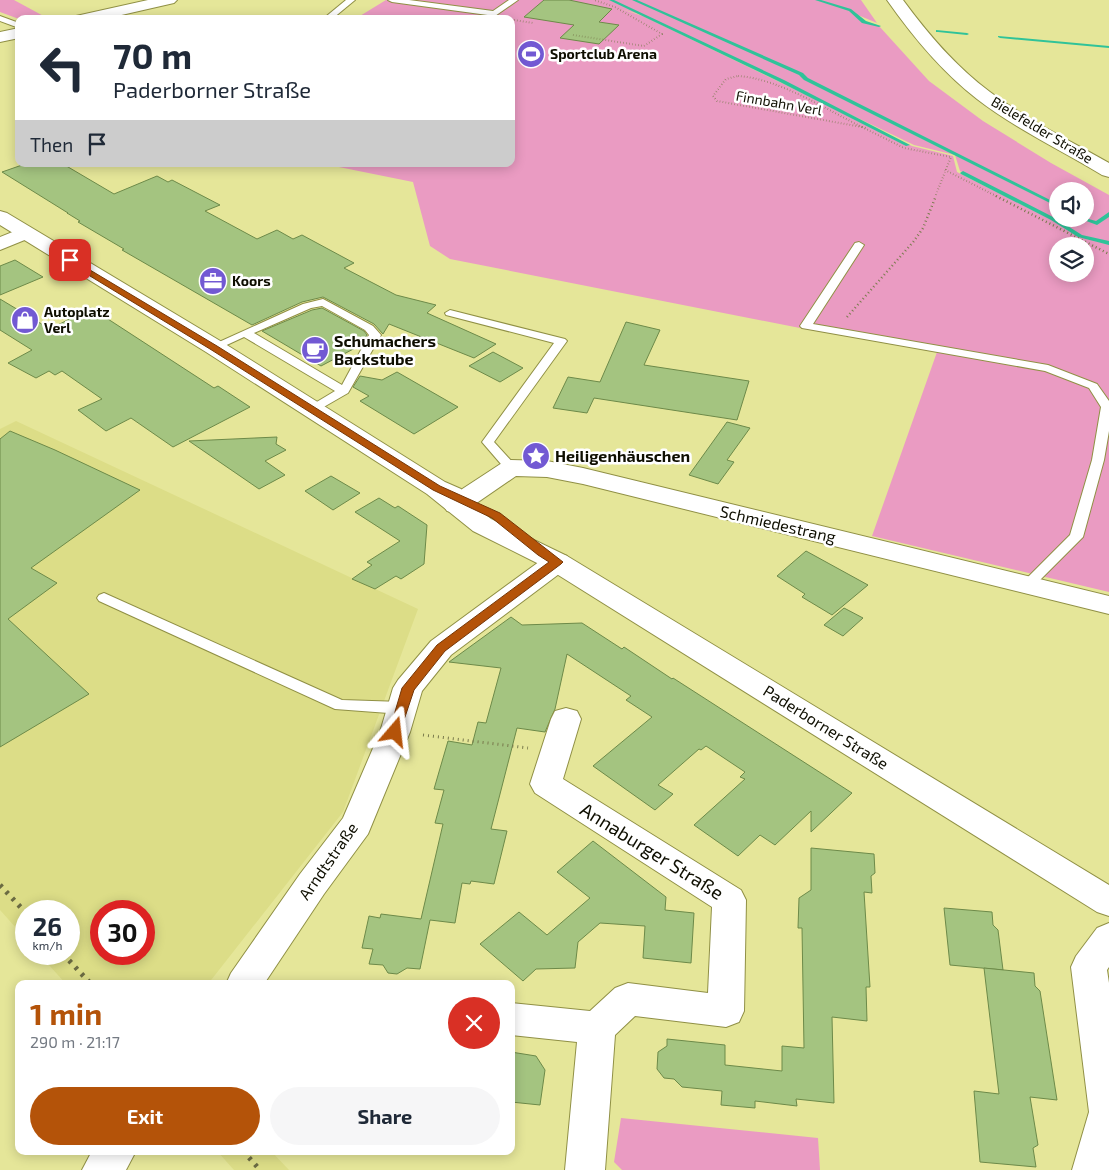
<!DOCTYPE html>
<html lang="en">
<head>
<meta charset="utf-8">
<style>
  body { margin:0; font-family:"Exo 2",sans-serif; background:#f6f6f7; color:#1f2937; height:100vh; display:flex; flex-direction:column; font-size:19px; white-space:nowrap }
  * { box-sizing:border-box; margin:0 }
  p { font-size:16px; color:#747a83 }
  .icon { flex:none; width:28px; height:28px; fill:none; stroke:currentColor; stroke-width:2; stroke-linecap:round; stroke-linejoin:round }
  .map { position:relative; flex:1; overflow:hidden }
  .sheet { position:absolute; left:15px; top:980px; width:500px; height:175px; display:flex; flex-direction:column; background:#fff; border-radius:10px; box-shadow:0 2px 12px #0003 }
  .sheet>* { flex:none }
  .top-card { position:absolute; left:15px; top:15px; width:500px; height:152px; border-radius:10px; box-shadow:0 2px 12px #0003; background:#fff; color:#1f2937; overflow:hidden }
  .fabs { position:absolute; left:1049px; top:182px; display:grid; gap:10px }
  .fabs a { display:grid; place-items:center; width:45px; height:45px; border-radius:50%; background:#fff; box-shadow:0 2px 12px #0003; font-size:25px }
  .speed { position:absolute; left:15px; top:900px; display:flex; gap:10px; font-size:25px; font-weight:700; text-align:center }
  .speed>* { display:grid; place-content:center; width:65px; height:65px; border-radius:50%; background:#fff; box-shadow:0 2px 12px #0003; line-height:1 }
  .speed small { font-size:12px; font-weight:400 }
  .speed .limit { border:8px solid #d22; background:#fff; color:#111 }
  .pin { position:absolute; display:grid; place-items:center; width:42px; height:42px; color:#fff; margin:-21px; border-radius:10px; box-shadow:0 2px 8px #0006 }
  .me { position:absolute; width:55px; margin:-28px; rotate:17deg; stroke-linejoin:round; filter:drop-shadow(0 0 4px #0008) }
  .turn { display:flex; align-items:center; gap:18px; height:105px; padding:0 15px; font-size:22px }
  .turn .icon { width:65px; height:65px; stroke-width:2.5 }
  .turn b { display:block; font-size:35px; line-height:42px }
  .then { display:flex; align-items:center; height:48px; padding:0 15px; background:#0003; gap:10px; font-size:19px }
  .round { display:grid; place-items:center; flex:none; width:52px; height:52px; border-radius:26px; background:#f6f6f7 }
  .summary { display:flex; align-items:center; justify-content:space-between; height:85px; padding:0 15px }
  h1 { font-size:30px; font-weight:700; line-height:38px; color:#b45309 }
  .primary-button { display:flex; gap:10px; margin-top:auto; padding:10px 15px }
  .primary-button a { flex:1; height:58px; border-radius:30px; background:#b45309; color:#fff; font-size:20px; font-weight:700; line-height:58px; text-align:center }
  .primary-button a+a { background:#f6f6f7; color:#1f2937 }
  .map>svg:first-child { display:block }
  .built { fill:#dcdd87; fill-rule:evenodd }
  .green { fill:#ea9bc2; fill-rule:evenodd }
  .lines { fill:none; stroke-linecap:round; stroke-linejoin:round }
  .stream { fill:#2fc399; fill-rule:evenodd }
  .building { fill:#a4c480; stroke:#6d8a49 }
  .service-casing { stroke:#909045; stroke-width:2 }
  .minor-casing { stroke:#909045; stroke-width:2 }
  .tertiary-casing { stroke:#909045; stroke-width:2 }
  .secondary-casing { stroke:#909045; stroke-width:2 }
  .path-far2 { stroke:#797a4c; stroke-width:2; stroke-dasharray:0.5 2.5; stroke-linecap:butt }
  .path-far1 { stroke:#797a4c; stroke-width:2.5; stroke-dasharray:1 3; stroke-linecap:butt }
  .path { stroke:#797a4c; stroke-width:3; stroke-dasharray:1 4; stroke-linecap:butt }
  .service { fill:#fff; fill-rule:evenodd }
  .minor { fill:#fff; fill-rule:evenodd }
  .tertiary { fill:#fff; fill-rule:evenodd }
  .secondary { fill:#fff; fill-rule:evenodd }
  .rail { stroke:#6b6b42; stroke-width:5; stroke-dasharray:3 6; stroke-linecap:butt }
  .route { fill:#b45309; stroke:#753606 }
  .labels { text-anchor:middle; stroke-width:5; stroke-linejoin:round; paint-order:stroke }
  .far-poi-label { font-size:14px; font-weight:bold; fill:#0e0e00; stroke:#fff; text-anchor:start }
  .far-street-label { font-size:14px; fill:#0e0e00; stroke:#fff }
  .poi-label { font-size:16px; font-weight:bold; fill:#0e0e00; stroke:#fff; text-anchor:start }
  .street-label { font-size:16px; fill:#0e0e00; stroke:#fff }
  .near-street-label { font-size:19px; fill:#0e0e00; stroke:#fff }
</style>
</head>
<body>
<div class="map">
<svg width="1109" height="1170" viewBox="0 0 1109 1170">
  <rect width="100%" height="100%" fill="#e5e699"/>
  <!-- built -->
  <g class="built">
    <path d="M 16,421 L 418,609 L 343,812 L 208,984 L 66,984 L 39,954 L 69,954 L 69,911 L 26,911 L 26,939 L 0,910 L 0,429 ZM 101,911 L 144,911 L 144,954 L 101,954 Z"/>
    <path d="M 217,1151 L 271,1151 L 289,1170 L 234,1170 Z"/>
  </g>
  <!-- green -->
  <g class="green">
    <path d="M 0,0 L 14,0 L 49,19 L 19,19 L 0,12 Z"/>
    <path d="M 386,0 L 861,0 L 877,23 L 853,13 L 864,22 L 879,26 L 929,81 L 983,121 L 1051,163 L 1109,195 L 1109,592 L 872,536 L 937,352 L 805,329 L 450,259 L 430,246 L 413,182 L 324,164 L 511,164 L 511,19 L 355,19 ZM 621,9 L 643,15 L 914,145 L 955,155 L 960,171 L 1050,219 L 957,172 L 953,156 L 912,146 L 643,16 ZM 1058,191 L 1085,191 L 1085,219 L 1058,219 ZM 1058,246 L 1085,246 L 1085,274 L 1058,274 Z"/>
    <path d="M 621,1118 L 818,1138 L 820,1170 L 622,1170 L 614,1162 Z"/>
  </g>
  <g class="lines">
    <!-- stream -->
    <g class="stream">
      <path d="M 609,0 L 614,0 L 784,80 L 910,145 L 906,146 L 780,82 Z"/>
      <path d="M 632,0 L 637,0 L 803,73 L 808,78 L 1058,204 L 1058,207 L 804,80 L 799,75 Z"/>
      <path d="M 815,0 L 821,0 L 851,9 L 866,21 L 881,26 L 879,27 L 862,23 L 849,11 Z"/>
      <path d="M 936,30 L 967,33 L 969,34 L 967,35 L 938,32 L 936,32 Z"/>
      <path d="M 998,36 L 1109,46 L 1109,48 L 1000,38 L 998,37 Z"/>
      <path d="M 963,171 L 1055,218 L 1082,235 L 1109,241 L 1109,245 L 1078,237 L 1051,220 L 961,174 L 960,173 Z"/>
      <path d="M 1109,212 L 1109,217 L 1097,225 L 1081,219 L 1085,219 L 1085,218 L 1096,221 Z"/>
    </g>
  </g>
  <!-- building -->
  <g class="building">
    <path d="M 544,0 L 569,0 L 612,9 L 599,22 L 619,25 L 599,44 L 560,38 L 574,25 L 524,17 Z"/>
    <path d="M 25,164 L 63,164 L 114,194 L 157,176 L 168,182 L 172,180 L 220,205 L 205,211 L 257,239 L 277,230 L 293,239 L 302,235 L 354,263 L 344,268 L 396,295 L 436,305 L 427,313 L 496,344 L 474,358 L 389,324 L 383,334 L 374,324 L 323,297 L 302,302 L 252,325 L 122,250 L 124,249 L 78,222 L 80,221 L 67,213 L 68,213 L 2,172 Z"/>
    <path d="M 15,260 L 43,277 L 0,295 L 0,266 Z"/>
    <path d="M 0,299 L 50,329 L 91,308 L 214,388 L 218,386 L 250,407 L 173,447 L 131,418 L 106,431 L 78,410 L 102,399 L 62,371 L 55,375 L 49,371 L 36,378 L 8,363 L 32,350 L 0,330 Z"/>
    <path d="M 322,308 L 364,331 L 367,335 L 361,345 L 321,366 L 262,331 L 312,310 Z"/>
    <path d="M 626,322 L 660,330 L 644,365 L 749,381 L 737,420 L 594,398 L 587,413 L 553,408 L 568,377 L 600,382 Z"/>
    <path d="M 493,352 L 523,368 L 500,382 L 469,366 Z"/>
    <path d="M 397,372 L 458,407 L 414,434 L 360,401 L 369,396 L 353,387 L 360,376 L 382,380 Z"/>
    <path d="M 727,422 L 750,428 L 727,460 L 734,462 L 718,484 L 689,475 Z"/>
    <path d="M 10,431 L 55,450 L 140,490 L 31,568 L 57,583 L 8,619 L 89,694 L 0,747 L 0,439 Z"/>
    <path d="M 277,437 L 276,444 L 286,450 L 265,461 L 285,475 L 259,489 L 189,441 Z"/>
    <path d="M 331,476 L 360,493 L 333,510 L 305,491 Z"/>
    <path d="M 379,498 L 395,508 L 398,506 L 427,525 L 424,564 L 401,579 L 396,576 L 375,589 L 352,579 L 372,565 L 367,562 L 400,541 L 355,512 Z"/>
    <path d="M 806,551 L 868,585 L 832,615 L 802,597 L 805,594 L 777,576 Z"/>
    <path d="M 844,608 L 863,618 L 843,636 L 824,625 Z"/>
    <path d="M 511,617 L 522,625 L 582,623 L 622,649 L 624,647 L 672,679 L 673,678 L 852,793 L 811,832 L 811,811 L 775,845 L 760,835 L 738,856 L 694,825 L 745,779 L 740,777 L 745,772 L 706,746 L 701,750 L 699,749 L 658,785 L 673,794 L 655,810 L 593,766 L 652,717 L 626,700 L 631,696 L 567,654 L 555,709 L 545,732 L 517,728 L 491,829 L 507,831 L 494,884 L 471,881 L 470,884 L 462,883 L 455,923 L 430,920 L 420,969 L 407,968 L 397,974 L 388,973 L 383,965 L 369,964 L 373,949 L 362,948 L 369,916 L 380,918 L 381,914 L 421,919 L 443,824 L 435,823 L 444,790 L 434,789 L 448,741 L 472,745 L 478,722 L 486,723 L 501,668 L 449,662 Z"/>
    <path d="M 593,841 L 666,897 L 665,910 L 694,913 L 691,963 L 643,958 L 645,926 L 600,923 L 578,942 L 575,968 L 536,969 L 523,981 L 480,944 L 519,912 L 547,935 L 590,898 L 557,872 Z"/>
    <path d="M 811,848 L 874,854 L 875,873 L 871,876 L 872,893 L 864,892 L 870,987 L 866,987 L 867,1021 L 832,1017 L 834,1103 L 796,1099 L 797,1106 L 755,1101 L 755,1108 L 721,1105 L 722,1091 L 682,1087 L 674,1079 L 664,1078 L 657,1069 L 658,1052 L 667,1046 L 667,1039 L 725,1045 L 725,1065 L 782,1071 L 782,1046 L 804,1048 L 802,928 L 798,928 L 799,898 L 811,890 Z"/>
    <path d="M 944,908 L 992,912 L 993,925 L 998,930 L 1003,970 L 950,965 Z"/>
    <path d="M 984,968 L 1034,973 L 1035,986 L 1040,991 L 1057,1100 L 1030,1097 L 1038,1145 L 1033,1148 L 1036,1167 L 980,1162 L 974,1091 L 999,1094 Z"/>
    <path d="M 511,1052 L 536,1056 L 545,1070 L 540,1105 L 511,1102 Z"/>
  </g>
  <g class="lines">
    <!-- service casing -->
    <g class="service-casing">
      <g id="service">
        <path d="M 346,0 L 355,0 L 332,19 L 323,19 Z"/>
        <path d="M 388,0 L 409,0 L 493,11 L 509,0 L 518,0 L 495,16 L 392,2 Z"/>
        <path d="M 0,16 L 19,23 L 19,28 L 0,21 Z"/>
        <path d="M 859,242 L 864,245 L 813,324 L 1048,365 L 1097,384 L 1109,401 L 1109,431 L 1104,460 L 1083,537 L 1033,587 L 1023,587 L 1021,584 L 1070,535 L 1092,460 L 1101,407 L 1089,388 L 1045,371 L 802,328 L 800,326 L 855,243 Z"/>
        <path d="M 323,299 L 373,326 L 381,335 L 348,393 L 315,412 L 307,412 L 305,409 L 335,391 L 244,337 L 218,349 L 210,349 L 208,347 L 303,304 ZM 322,306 L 365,330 L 369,335 L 342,385 L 254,333 L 311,308 Z"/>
        <path d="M 450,310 L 565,339 L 567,341 L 494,442 L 515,465 L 517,468 L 515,471 L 507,471 L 482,442 L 554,343 L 446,315 L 445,313 Z"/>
        <path d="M 104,593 L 342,700 L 402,702 L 407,704 L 410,708 L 407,712 L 402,714 L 335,709 L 99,601 L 97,598 L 99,595 Z"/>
      </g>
    </g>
    <!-- minor casing -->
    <g class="minor-casing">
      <g id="minor">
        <path d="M 25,227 L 32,229 L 35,233 L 32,237 L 0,250 L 0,237 Z"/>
        <path d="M 511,460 L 547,461 L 583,468 L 1109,596 L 1109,614 L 583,484 L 547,477 L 516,476 L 465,511 L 456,513 L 447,511 L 443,505 L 447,499 L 502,463 Z"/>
        <path d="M 557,553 L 567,556 L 571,562 L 567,568 L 451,655 L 422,691 L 410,732 L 368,834 L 324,894 L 264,984 L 226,984 L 231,973 L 300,874 L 343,818 L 380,732 L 393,688 L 398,680 L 431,641 L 547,556 Z"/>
        <path d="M 566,708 L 577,711 L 581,719 L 563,779 L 741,890 L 746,900 L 744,1011 L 739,1022 L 726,1027 L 635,1016 L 615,1035 L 605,1170 L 565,1170 L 577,1042 L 511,1035 L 511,1003 L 590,1011 L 615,988 L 628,983 L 708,993 L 712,907 L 535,793 L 530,784 L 551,719 L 555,711 Z"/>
        <path d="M 1109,923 L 1109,967 L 1107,970 L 1109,983 L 1109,1170 L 1072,1170 L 1089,1112 L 1071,967 L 1076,956 L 1097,928 Z"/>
        <path d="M 92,1151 L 136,1151 L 126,1170 L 82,1170 Z"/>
      </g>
    </g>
    <!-- tertiary casing -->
    <g class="tertiary-casing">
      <g id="tertiary">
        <path d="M 148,0 L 177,0 L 174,3 L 104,19 L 74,19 L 76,16 Z"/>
        <path d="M 19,28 L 19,38 L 0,42 L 0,32 Z"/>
      </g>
    </g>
    <!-- secondary casing -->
    <g class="secondary-casing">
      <g id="secondary">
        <path d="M 887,0 L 903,0 C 928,34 956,67 990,92 C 1027,120 1069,140 1109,163 L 1109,177 L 1102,175 C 1061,150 1016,129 977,99 C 942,72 913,37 887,0 Z"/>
        <path d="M 0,211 L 7,213 L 222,342 L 445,482 L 461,489 L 465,495 L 463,497 L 491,519 L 567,556 L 1109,885 L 1109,916 L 1097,912 L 547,568 L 473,531 L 427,494 L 206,352 L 0,225 Z"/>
      </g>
    </g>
    <!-- path-far2 -->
    <g class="path-far2">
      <path d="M 514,20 L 533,23"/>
      <path d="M 573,35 L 644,46 L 662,34 L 615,7 L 594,0"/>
      <path d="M 738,76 C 780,79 825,109 862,127 L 717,101 L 713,96 L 726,79 Z"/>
      <path d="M 862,127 L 866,128"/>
      <path d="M 862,127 L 904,148 L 951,157 L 935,197"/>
      <path d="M 945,170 L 998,197"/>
    </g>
    <!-- path-far1 -->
    <g class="path-far1">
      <path d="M 996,196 L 1109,254"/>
      <path d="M 847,317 L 914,241 L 923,228 L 936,196"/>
    </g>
    <!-- path -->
    <path class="path" d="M 423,735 L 528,748"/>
    <!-- service -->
    <use href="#service" class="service"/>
    <!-- minor -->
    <use href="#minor" class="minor"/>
    <!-- tertiary -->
    <use href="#tertiary" class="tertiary"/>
    <!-- secondary -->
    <use href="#secondary" class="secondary"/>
    <!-- rail -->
    <g class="rail">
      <path d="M 0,885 L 26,913"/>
      <path d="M 63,954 L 91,984"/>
      <path d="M 243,1151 L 260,1170"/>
    </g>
  </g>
  <!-- route -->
  <path class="route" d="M 70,258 L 217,346 L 440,486 L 500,513 L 563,562 L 561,564 L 445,651 L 414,690 L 399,735 L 390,735 L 389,732 L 402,688 L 437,645 L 549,562 L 538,555 L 492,518 L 433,490 L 210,349 L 67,262 L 65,260 Z"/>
  <!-- icons -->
  <defs>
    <g id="stadium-disc" transform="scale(1.4375)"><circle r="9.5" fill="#7259d3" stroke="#fff"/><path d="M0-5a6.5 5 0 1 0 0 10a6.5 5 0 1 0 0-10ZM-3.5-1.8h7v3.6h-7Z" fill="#fff"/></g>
    <g id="office-disc" transform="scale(1.4375)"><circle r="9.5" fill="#7259d3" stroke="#fff"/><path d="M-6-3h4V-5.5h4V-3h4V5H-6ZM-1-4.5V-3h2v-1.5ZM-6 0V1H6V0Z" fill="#fff"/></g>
    <g id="shop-disc" transform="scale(1.4375)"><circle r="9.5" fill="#7259d3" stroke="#fff"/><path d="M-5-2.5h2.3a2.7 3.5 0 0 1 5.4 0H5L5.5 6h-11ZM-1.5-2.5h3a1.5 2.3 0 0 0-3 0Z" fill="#fff"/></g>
    <g id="cafe-disc" transform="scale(1.4375)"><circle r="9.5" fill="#7259d3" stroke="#fff"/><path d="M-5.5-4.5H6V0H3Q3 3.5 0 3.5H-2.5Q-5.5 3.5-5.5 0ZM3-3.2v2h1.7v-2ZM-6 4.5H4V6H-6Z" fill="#fff"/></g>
    <g id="sight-disc" transform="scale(1.4375)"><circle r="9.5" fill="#7259d3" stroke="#fff"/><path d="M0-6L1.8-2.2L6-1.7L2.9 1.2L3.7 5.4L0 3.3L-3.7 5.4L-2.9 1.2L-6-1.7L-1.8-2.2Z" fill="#fff"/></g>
  </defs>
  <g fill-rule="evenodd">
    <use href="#stadium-disc" x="531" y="54"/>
    <use href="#office-disc" x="213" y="281"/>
    <use href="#shop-disc" x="25" y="320"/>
    <use href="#cafe-disc" x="315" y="350"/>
    <use href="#sight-disc" x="536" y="456"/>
  </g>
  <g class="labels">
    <!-- far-poi labels -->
    <g class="far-poi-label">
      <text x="550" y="59">Sportclub Arena</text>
      <text x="232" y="286">Koors</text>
      <text x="44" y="317">Autoplatz<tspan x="44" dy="16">Verl</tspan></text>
    </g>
    <!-- far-street labels -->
    <g class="far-street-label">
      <text transform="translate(779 103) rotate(10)" y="5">Finnbahn Verl</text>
      <text transform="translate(1042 130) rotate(31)" y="5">Bielefelder Straße</text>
    </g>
    <!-- poi labels -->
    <g class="poi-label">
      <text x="334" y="347">Schumachers<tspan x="334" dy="18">Backstube</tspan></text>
      <text x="555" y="462">Heiligenhäuschen</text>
    </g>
    <!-- street labels -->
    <g class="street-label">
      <text transform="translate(778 524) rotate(13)" y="6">Schmiedestrang</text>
      <text transform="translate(826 727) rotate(32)" y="6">Paderborner Straße</text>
      <text transform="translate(328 861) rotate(-55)" y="6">Arndtstraße</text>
    </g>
    <!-- near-street labels -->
    <g class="near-street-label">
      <text transform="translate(652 851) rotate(32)" y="7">Annaburger Straße</text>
    </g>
  </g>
</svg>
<div class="fabs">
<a><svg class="icon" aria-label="sound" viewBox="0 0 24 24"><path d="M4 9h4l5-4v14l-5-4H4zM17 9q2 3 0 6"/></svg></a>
<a><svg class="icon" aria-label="layers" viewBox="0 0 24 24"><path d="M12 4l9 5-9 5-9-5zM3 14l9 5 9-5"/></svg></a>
</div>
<div class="speed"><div>26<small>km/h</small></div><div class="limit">30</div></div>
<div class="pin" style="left:70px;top:260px;background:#d93025"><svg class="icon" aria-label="arrive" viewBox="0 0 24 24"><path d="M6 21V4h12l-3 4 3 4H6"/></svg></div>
<svg class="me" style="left:395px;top:732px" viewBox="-20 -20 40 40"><path d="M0-17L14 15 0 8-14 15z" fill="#b45309" stroke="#fff" stroke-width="4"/></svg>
<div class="top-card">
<div class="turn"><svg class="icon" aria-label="left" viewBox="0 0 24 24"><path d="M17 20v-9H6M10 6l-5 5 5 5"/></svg><div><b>70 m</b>Paderborner Straße</div></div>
<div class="then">Then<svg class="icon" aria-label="arrive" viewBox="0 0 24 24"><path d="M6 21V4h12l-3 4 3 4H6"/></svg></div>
</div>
<section class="sheet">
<div class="summary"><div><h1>1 min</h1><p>290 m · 21:17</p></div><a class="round" style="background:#d93025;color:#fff"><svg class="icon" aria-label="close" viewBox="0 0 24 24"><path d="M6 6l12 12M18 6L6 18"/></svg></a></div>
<div class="primary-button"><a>Exit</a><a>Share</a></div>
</section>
</div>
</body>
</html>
